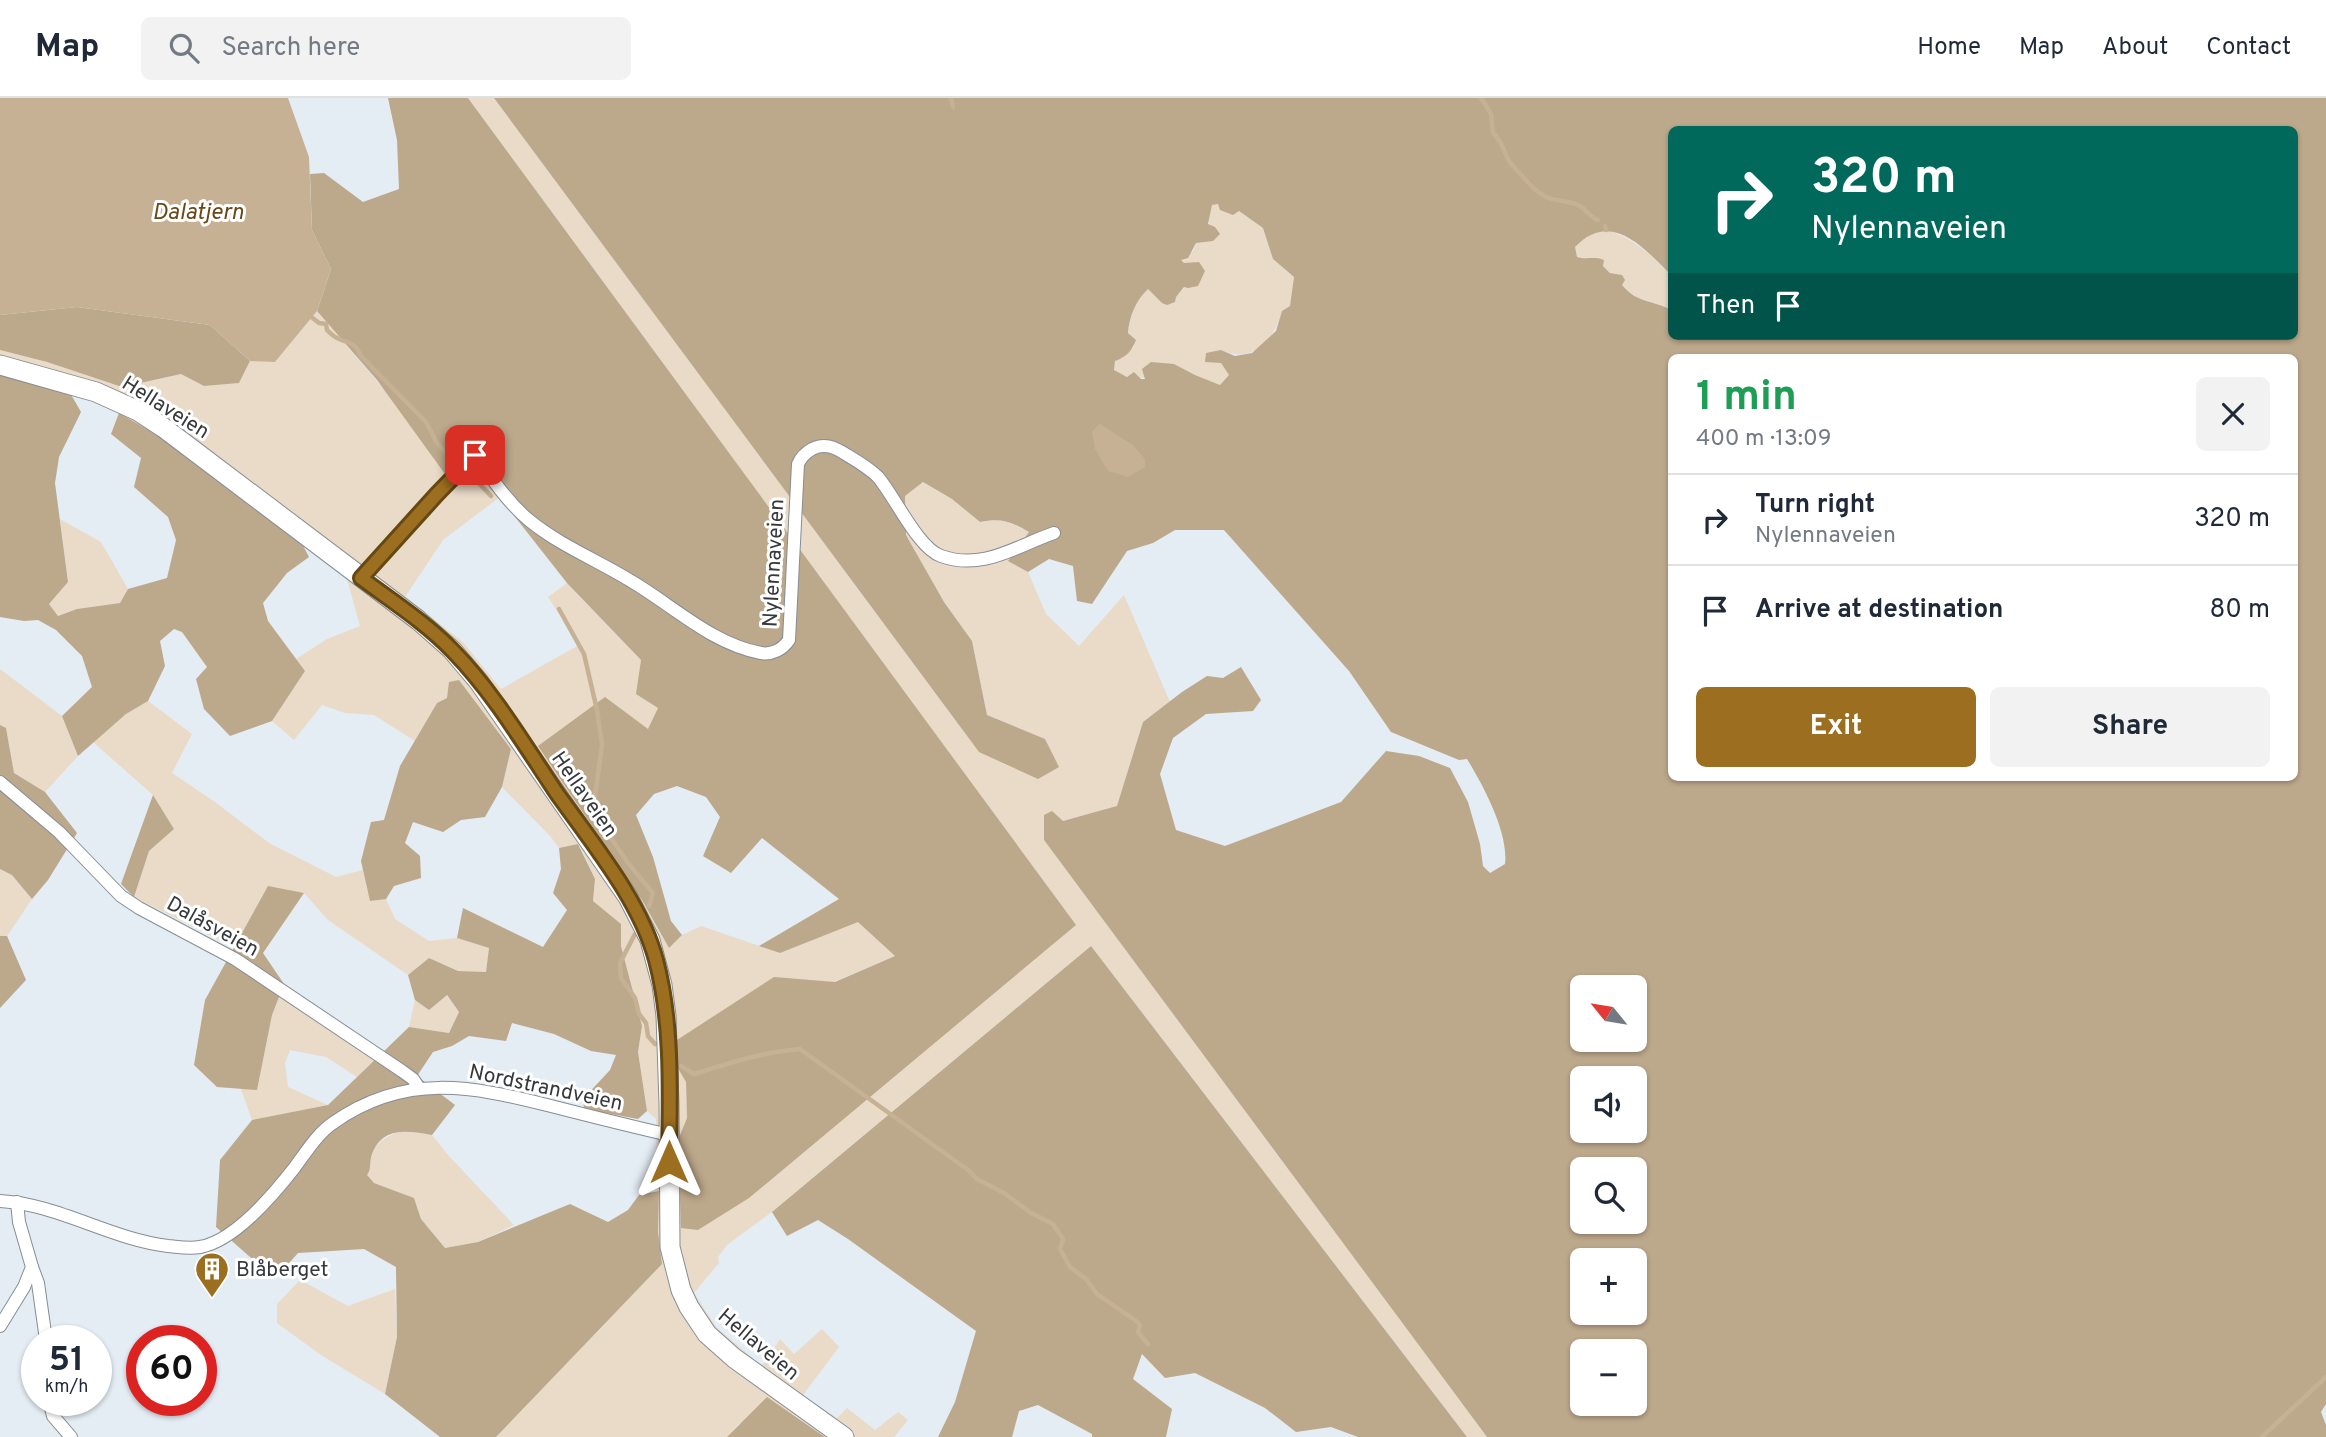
<!DOCTYPE html>
<html lang="en">
<head>
<meta charset="utf-8">
<style>
  body { margin:0; font-family:Overpass,sans-serif; background:#f2f2f3; color:#1f2937; height:100vh; display:flex; flex-direction:column; font-size:26px; white-space:nowrap }
  * { box-sizing:border-box; margin:0 }
  p { font-size:23px; color:#747a83 }
  .icon { flex:none; width:38px; height:38px; fill:none; stroke:currentColor; stroke-width:2; stroke-linecap:round; stroke-linejoin:round }
  .map { position:relative; flex:1; overflow:hidden }
  .panel { position:absolute; left:1668px; top:256px; width:630px; height:427px; display:flex; flex-direction:column; background:#fff; border-radius:10px; box-shadow:0 2px 5px #0004 }
  .panel>* { flex:none }
  .banner { position:absolute; left:1668px; top:28px; width:630px; height:214px; border-radius:10px; box-shadow:0 2px 5px #0004; background:#00695c; color:#fff; overflow:hidden }
  .needle { width:46px; rotate:300deg }
  .buttons { position:absolute; left:1570px; top:877px; display:grid; gap:14px }
  .buttons a { display:grid; place-items:center; width:77px; height:77px; border-radius:10px; background:#fff; box-shadow:0 2px 5px #0004; font-size:35px }
  .speed { position:absolute; left:21px; top:1227px; display:flex; gap:14px; font-size:35px; font-weight:700; text-align:center }
  .speed>* { display:grid; place-content:center; width:91px; height:91px; border-radius:50%; background:#fff; box-shadow:0 2px 5px #0004; line-height:1 }
  .speed small { font-size:18px; font-weight:400 }
  .speed .limit { border:10px solid #d22; background:#fff; color:#111 }
  .pin { position:absolute; display:grid; place-items:center; width:60px; height:60px; color:#fff; margin:-30px; border-radius:14px; box-shadow:0 4px 10px #0006 }
  .me { position:absolute; width:77px; margin:-38px; rotate:0deg; stroke-linejoin:round; filter:drop-shadow(0 0 5px #0008) }
  .turn { display:flex; align-items:center; gap:24px; height:147px; padding:0 28px; font-size:32px }
  .turn .icon { width:91px; height:91px; stroke-width:2.5 }
  .turn b { display:block; font-size:49px; line-height:60px }
  .then { display:flex; align-items:center; height:66px; padding:0 28px; background:#0003; gap:14px; font-size:26px }
  .round { display:grid; place-items:center; flex:none; width:74px; height:74px; border-radius:10px; background:#f2f2f3 }
  .overview { display:flex; align-items:center; justify-content:space-between; height:119px; padding:0 28px }
  h1 { font-size:42px; font-weight:700; line-height:52px; color:#1e9e55 }
  .cta { display:flex; gap:14px; margin-top:auto; padding:14px 28px }
  .cta a { flex:1; height:80px; border-radius:10px; background:#9c6e1f; color:#fff; font-size:28px; font-weight:700; line-height:80px; text-align:center }
  .cta a+a { background:#f2f2f3; color:#1f2937 }
  ul { padding:0; list-style:none }
  li { display:flex; align-items:center; gap:21px; height:91px; padding:0 28px; border-top:2px solid #e0e1e3 }
  li div { flex:1 }
  li b { display:block; font-size:26px }
  li em { font-style:normal }
  header { display:flex; align-items:center; gap:42px; box-sizing:border-box; height:98px; padding:0 35px; background:#fff; border-bottom:2px solid #e0e1e3 }
  header strong { font-size:33px }
  nav { display:flex; gap:38px; margin-inline-start:auto; font-size:24px }
  .search { width:490px; height:63px; background:#f2f2f3; display:flex; align-items:center; gap:18px; box-sizing:border-box; padding:0 24px; border-radius:10px; color:#747a83; font-size:26px }
  .map>svg:first-child { display:block }
  .green { fill:#e9dbc8 }
  .forest { fill:#bca88b; fill-rule:evenodd }
  .water { fill:#c6b195 }
  .lines { fill:none; stroke-linecap:round; stroke-linejoin:round }
  .stream { stroke:#c6b195; stroke-width:4.5 }
  .minor-casing { stroke:#868e94; stroke-width:14 }
  .primary-casing { stroke:#868e94; stroke-width:21 }
  .minor { stroke:#fff; stroke-width:12 }
  .primary { stroke:#fff; stroke-width:19 }
  .route-casing { stroke:#654814; stroke-width:18 }
  .route { stroke:#9c6e1f; stroke-width:12 }
  .labels { text-anchor:middle; stroke-width:6; stroke-linejoin:round; paint-order:stroke }
  .street-label { font-size:21px; fill:#36393c; stroke:#fff }
  .poi-label { font-size:21px; fill:#36393c; stroke:#fff; text-anchor:start }
  .water-label { font-size:23px; font-style:italic; fill:#674918; stroke:#fff }
</style>
</head>
<body>
<header>
<strong>Map</strong>
<div class="search"><svg class="icon" aria-label="search" viewBox="0 0 24 24"><circle cx="10" cy="10" r="6"/><path d="M15 15l6 6"/></svg>Search here</div>
<nav><a>Home</a><a>Map</a><a>About</a><a>Contact</a></nav>
</header>
<div class="map">
<svg width="2326" height="1339" viewBox="0 0 2326 1339">
  <rect width="100%" height="100%" fill="#e4ecf4"/>
  <!-- green -->
  <g class="green">
    <path d="M 468,0 L 494,0 L 979,654 L 1045,641 L 987,617 L 972,543 L 944,504 L 906,437 L 905,398 L 923,384 L 952,401 L 980,424 C 1002,420 1009,423 1029,434 L 1009,463 L 1028,474 L 1046,516 L 1079,548 L 1124,497 L 1170,604 L 1143,624 L 1117,709 L 1063,723 L 1044,742 L 1487,1339 L 1467,1339 L 1091,848 L 772,1114 L 727,1147 L 718,1159 L 719,1165 L 694,1195 L 716,1229 L 762,1268 L 780,1241 L 794,1256 L 822,1231 L 839,1249 L 803,1297 L 837,1320 L 847,1310 L 875,1332 L 898,1314 L 908,1322 L 894,1339 L 825,1339 L 793,1316 L 739,1326 L 727,1339 L 496,1339 L 662,1166 L 658,1133 L 656,1021 L 647,1013 L 638,954 L 642,928 L 621,848 L 621,826 L 593,803 L 595,781 L 579,746 L 559,750 L 550,738 L 502,689 L 511,651 L 459,582 L 447,600 L 437,605 L 415,643 L 374,617 L 345,615 L 322,607 L 294,642 L 272,623 L 305,573 L 296,561 L 327,541 L 360,528 L 347,481 L 300,442 L 119,315 L 69,293 L 12,278 L 0,278 L 0,252 L 47,264 L 122,289 L 181,276 L 204,288 L 239,285 L 250,263 L 275,264 L 317,213 L 458,378 L 475,368 L 501,398 L 443,442 L 405,499 L 463,544 L 501,591 L 579,547 L 548,499 L 567,485 L 641,562 L 637,596 L 658,610 L 649,632 L 539,648 L 642,802 L 669,850 L 682,837 L 701,828 L 780,855 L 858,823 L 895,858 L 834,884 L 774,880 L 676,967 L 686,984 L 687,1020 L 678,1042 L 681,1130 L 1075,827 Z"/>
    <path d="M 1218,106 L 1239,113 L 1263,130 L 1273,161 L 1294,179 L 1290,208 L 1282,213 C 1274,243 1253,266 1221,252 L 1221,265 L 1230,277 L 1220,287 L 1195,277 L 1174,266 C 1149,280 1141,286 1114,273 L 1115,263 L 1134,249 L 1136,242 L 1128,235 C 1129,219 1136,202 1148,191 L 1162,205 L 1175,200 L 1185,189 L 1184,165 L 1181,162 L 1193,153 L 1196,145 L 1213,143 C 1209,129 1207,121 1212,107 Z"/>
    <path d="M 1606,132 C 1633,139 1652,158 1671,177 L 1671,212 C 1651,201 1638,206 1622,187 L 1622,177 L 1611,175 L 1603,168 L 1604,162 L 1577,159 L 1575,149 C 1584,139 1592,134 1606,132 Z"/>
    <path d="M 60,421 L 101,444 L 128,491 L 120,505 L 77,511 L 58,518 L 49,506 L 68,484 Z"/>
    <path d="M 0,571 L 62,618 L 78,658 L 45,694 L 14,675 L 6,630 L 0,627 Z"/>
    <path d="M 148,603 L 192,636 L 172,675 L 215,704 L 269,745 L 336,779 L 363,772 L 370,802 L 386,801 L 395,821 L 429,843 L 457,840 L 489,850 L 486,874 L 458,873 L 429,860 L 408,877 L 328,822 L 304,795 L 237,842 L 233,849 L 134,799 L 149,753 L 174,731 L 153,697 L 93,644 L 126,616 Z"/>
    <path d="M 0,771 L 12,776 L 32,801 L 7,838 L 0,838 Z"/>
    <path d="M 280,896 L 375,962 L 357,979 L 326,959 L 290,952 L 285,965 L 288,989 L 328,1007 L 252,1022 L 241,991 L 257,991 L 272,917 Z"/>
    <path d="M 446,897 L 459,914 L 449,935 L 409,929 L 415,902 L 429,912 Z"/>
    <path d="M 402,1032 L 432,1037 L 448,1057 L 514,1127 L 478,1144 L 445,1150 L 421,1121 L 414,1100 L 374,1085 L 366,1077 C 371,1071 370,1069 371,1061 C 373,1044 387,1039 402,1032 Z"/>
    <path d="M 300,1182 L 348,1208 L 395,1191 L 397,1239 L 385,1296 L 321,1257 L 277,1225 L 277,1206 Z"/>
  </g>
  <!-- forest -->
  <g class="forest">
    <path d="M 388,0 L 468,0 L 1076,827 L 749,1100 L 698,1132 L 681,1130 L 678,1042 L 687,1020 L 686,984 L 676,967 L 677,942 L 774,879 L 835,884 L 895,858 L 858,824 L 780,855 L 759,848 L 839,801 L 762,740 L 731,775 L 703,758 L 720,719 L 706,699 L 677,688 L 654,696 L 636,717 L 653,759 L 671,823 L 682,837 L 669,850 L 642,802 L 538,648 L 605,599 L 648,631 L 658,610 L 636,596 L 641,562 L 567,485 L 475,368 L 458,378 L 445,376 L 377,282 L 317,213 L 331,171 L 312,132 L 310,76 L 324,75 L 363,104 L 399,91 L 397,42 Z"/>
    <path d="M 494,0 L 2326,0 L 2326,1306 L 2321,1314 L 2326,1327 L 2326,1339 L 1487,1339 L 1044,742 L 1044,717 L 1052,713 L 1063,723 L 1117,708 L 1143,624 L 1182,594 L 1207,578 L 1223,580 L 1241,569 L 1261,602 L 1253,613 L 1206,616 L 1173,640 L 1160,676 L 1176,732 L 1225,748 L 1341,704 L 1386,653 L 1419,658 L 1450,670 L 1468,704 L 1480,746 L 1483,768 L 1490,775 L 1505,766 C 1509,735 1483,687 1467,661 L 1459,662 L 1391,634 L 1349,573 L 1224,432 L 1175,432 L 1153,445 L 1127,453 L 1092,506 L 1077,503 L 1073,468 L 1049,461 L 1028,474 L 1008,463 L 1029,434 C 1010,423 1001,420 980,424 L 952,401 L 923,384 L 905,398 L 906,437 L 944,504 L 972,543 L 987,617 L 1045,641 L 1059,669 L 1038,681 L 979,654 ZM 1671,32 L 2294,32 L 2294,238 L 1671,238 L 1671,212 C 1651,201 1638,206 1622,187 L 1625,182 L 1622,177 L 1610,175 L 1603,168 L 1604,162 C 1594,158 1587,162 1577,159 L 1575,149 C 1611,111 1644,150 1671,177 ZM 1218,106 L 1220,112 L 1233,117 L 1239,113 L 1263,130 L 1273,161 L 1294,179 L 1290,208 L 1282,213 L 1276,233 L 1252,255 L 1235,258 L 1221,252 L 1206,255 L 1205,264 L 1221,265 L 1229,277 L 1220,287 L 1195,277 L 1174,266 L 1151,264 L 1142,271 L 1145,281 L 1141,281 L 1134,274 L 1127,279 L 1114,272 L 1115,263 C 1126,259 1132,253 1136,242 L 1128,235 C 1129,219 1136,202 1148,191 L 1162,205 L 1167,207 L 1175,204 L 1176,199 L 1184,189 L 1188,190 L 1198,188 L 1205,173 L 1199,164 L 1184,165 L 1181,162 L 1188,160 L 1196,145 L 1213,143 L 1220,136 L 1215,129 L 1208,126 L 1212,107 ZM 1671,259 L 2294,259 L 2294,679 L 1671,679 ZM 1582,889 L 1634,889 L 1634,942 L 1582,942 ZM 1582,980 L 1634,980 L 1634,1032 L 1582,1032 ZM 1582,1071 L 1634,1071 L 1634,1124 L 1582,1124 ZM 1582,1162 L 1634,1162 L 1634,1214 L 1582,1214 ZM 1582,1253 L 1634,1253 L 1634,1306 L 1582,1306 Z"/>
    <path d="M 77,209 L 210,227 L 250,263 L 239,285 L 204,288 L 181,276 L 122,289 L 47,264 L 0,252 L 0,217 Z"/>
    <path d="M 0,278 L 12,278 L 69,293 L 81,314 L 59,359 L 55,385 L 68,484 L 49,506 L 58,518 L 77,511 L 120,505 L 128,491 L 167,480 L 176,442 L 168,419 L 134,389 L 141,360 L 111,336 L 119,315 L 169,344 L 252,409 L 300,442 L 309,459 L 287,475 L 263,505 L 268,523 L 305,573 L 272,623 L 230,638 L 204,611 L 196,581 L 207,569 L 182,534 L 174,531 L 160,543 L 165,568 L 148,603 L 126,616 L 78,658 L 62,618 L 92,589 L 82,558 L 56,532 L 38,522 L 24,523 L 0,519 Z"/>
    <path d="M 459,582 L 511,651 L 502,689 L 485,719 L 461,722 L 443,734 L 413,724 L 405,745 L 420,758 L 421,780 L 394,788 L 386,801 L 370,803 L 361,763 L 371,724 L 384,722 L 400,668 L 437,605 L 447,600 L 449,584 Z"/>
    <path d="M 0,627 L 6,630 L 14,675 L 45,694 L 77,735 L 48,782 L 32,801 L 12,777 L 0,771 Z"/>
    <path d="M 153,697 L 174,731 L 149,753 L 134,799 L 121,786 Z"/>
    <path d="M 578,746 L 595,781 L 593,803 L 621,826 L 621,848 L 642,928 L 638,954 L 647,1013 L 638,1021 L 584,1011 L 583,1001 L 610,972 L 616,957 L 591,953 L 554,936 L 512,925 L 506,943 L 469,938 L 452,948 L 433,954 L 417,978 L 455,1007 L 432,1037 C 408,1033 383,1028 372,1056 C 369,1064 372,1070 367,1077 L 374,1085 L 414,1100 L 421,1121 L 445,1150 L 478,1144 L 570,1106 L 608,1124 L 628,1112 L 639,1097 L 659,1093 L 658,1133 L 662,1166 L 496,1339 L 440,1339 L 385,1296 L 397,1239 L 396,1169 L 364,1151 L 298,1155 L 275,1181 L 216,1129 L 220,1062 L 252,1022 L 328,1007 L 409,929 L 449,935 L 459,914 L 447,897 L 429,912 L 415,902 L 408,877 L 429,860 L 458,873 L 486,874 L 489,850 L 457,840 L 463,810 L 543,849 L 567,812 L 553,795 L 561,771 L 559,750 Z"/>
    <path d="M 268,788 L 304,795 L 263,855 L 284,886 L 272,917 L 257,992 L 217,989 L 194,967 L 205,902 Z"/>
    <path d="M 0,838 L 7,838 L 26,882 L 0,910 Z"/>
    <path d="M 1091,848 L 1467,1339 L 1358,1339 L 1331,1329 L 1296,1334 L 1265,1310 L 1195,1275 L 1165,1280 L 1142,1256 L 1133,1281 L 1172,1311 L 1166,1339 L 1092,1339 L 1092,1336 L 1038,1307 L 1019,1313 L 1012,1339 L 938,1339 L 955,1304 L 976,1233 L 848,1141 L 818,1122 L 787,1138 L 772,1114 Z"/>
    <path d="M 767,1299 L 825,1339 L 727,1339 Z"/>
  </g>
  <!-- water -->
  <g class="water">
    <path d="M 0,0 L 288,0 L 309,59 L 312,132 L 331,171 L 317,213 L 275,264 L 250,263 L 210,227 L 77,209 L 0,217 Z"/>
    <path d="M 1100,326 L 1133,347 L 1145,361 L 1145,369 L 1128,379 L 1108,373 L 1095,351 L 1092,333 Z"/>
  </g>
  <g class="lines">
    <!-- stream -->
    <g class="stream">
      <path d="M 951,0 L 953,9"/>
      <path d="M 1481,0 L 1491,16 L 1493,35 C 1506,47 1503,58 1513,68 C 1523,78 1535,95 1549,100 C 1558,103 1568,103 1576,106 C 1585,109 1589,119 1598,122"/>
      <path d="M 1605,128 L 1606,132"/>
      <path d="M 310,218 L 319,225 L 326,226 L 327,232 C 330,235 333,238 337,240 C 351,247 353,242 361,258 L 426,324 L 437,345 L 450,360 L 460,366"/>
      <path d="M 470,376 L 491,398"/>
      <path d="M 559,511 L 584,556 L 597,612 L 602,646 L 595,699 L 605,731 L 628,765 L 653,795 L 649,808"/>
      <path d="M 635,836 L 620,865 L 621,880 L 635,900 L 639,916 L 646,925 L 648,938 L 655,946"/>
      <path d="M 681,968 L 694,976 C 730,965 763,954 800,951 L 968,1072 L 977,1081 L 1004,1095 L 1031,1115 L 1053,1126 L 1063,1141 L 1060,1151 L 1070,1169 L 1086,1181 L 1097,1196 L 1136,1223 L 1140,1227 L 1138,1234 L 1148,1246"/>
      <path d="M 2262,1339 L 2326,1279"/>
    </g>
    <!-- minor casing -->
    <g class="minor-casing">
      <g id="minor">
        <path d="M 361,479 L 476,357 C 491,380 508,405 530,423 C 561,448 597,462 631,483 C 672,507 712,546 761,555 C 772,557 783,551 789,542 L 798,366 C 801,359 805,355 812,351 C 825,344 836,350 847,357 C 857,363 869,370 878,379 C 895,399 918,450 941,458 C 983,473 1016,448 1054,435"/>
        <path d="M 0,684 L 59,734 L 121,798 L 139,810 L 235,861 L 402,973 L 413,981 L 419,990"/>
        <path d="M 0,1103 C 58,1106 110,1141 168,1148 C 179,1149 189,1151 200,1149 C 235,1143 274,1096 295,1069 C 306,1054 318,1035 333,1025 C 405,974 472,988 551,1008 C 590,1018 630,1028 669,1037"/>
        <path d="M 32,1169 L 38,1185 L 46,1242"/>
        <path d="M 0,1228 L 24,1189 L 32,1169 L 19,1124 L 17,1104"/>
        <path d="M 49,1302 L 53,1318 L 71,1339"/>
      </g>
    </g>
    <!-- primary casing -->
    <g class="primary-casing">
      <path id="primary" d="M 0,267 L 96,294 L 138,313 L 164,330 L 418,522 L 452,552 L 479,584 L 628,799 L 650,842 L 662,887 L 666,918 L 669,1006 L 670,1149 L 681,1192 L 689,1209 L 707,1236 L 734,1260 L 844,1339"/>
    </g>
    <!-- minor -->
    <use href="#minor" class="minor"/>
    <!-- primary -->
    <use href="#primary" class="primary"/>
  </g>
  <g class="lines">
    <!-- route casing -->
    <g class="route-casing">
      <path id="route" d="M 475,357 L 437,396 L 361,480 C 392,503 426,525 453,553 C 493,594 524,646 556,694 C 592,745 640,802 656,862 C 673,925 670,999 669,1064"/>
    </g>
    <!-- route -->
    <use href="#route" class="route"/>
  </g>
  <!-- icons -->
  <defs>
    <g id="building-pin" transform="scale(1.75)"><path d="M0 17L-7.5 6A9.5 9.5 0 1 1 7.5 6Z" fill="#9c6e1f" stroke="#fff"/><path d="M-4-6H4V6H1V3H-1V6H-4ZM-2.5-4.3h1.7v1.8h-1.7ZM.8-4.3h1.7v1.8H.8ZM-2.5-1h1.7V.8h-1.7ZM.8-1h1.7V.8H.8Z" fill="#fff"/></g>
  </defs>
  <g fill-rule="evenodd">
    <use href="#building-pin" x="212" y="1171"/>
  </g>
  <g class="labels">
    <!-- street labels -->
    <g class="street-label">
      <text transform="translate(166 309) rotate(32)" y="7">Hellaveien</text>
      <text transform="translate(773 465) rotate(-87)" y="7">Nylennaveien</text>
      <text transform="translate(585 696) rotate(55)" y="7">Hellaveien</text>
      <text transform="translate(213 828) rotate(29)" y="7">Dalåsveien</text>
      <text transform="translate(546 989) rotate(12)" y="7">Nordstrandveien</text>
      <text transform="translate(759 1246) rotate(40)" y="7">Hellaveien</text>
    </g>
    <!-- poi labels -->
    <g class="poi-label">
      <text x="236" y="1178">Blåberget</text>
    </g>
    <!-- water labels -->
    <g class="water-label">
      <text x="198" y="121">Dalatjern</text>
    </g>
  </g>
</svg>
<div class="buttons">
<a><svg class="needle" viewBox="-14 -14 28 28"><path d="M0-13l5 13h-10z" fill="#e53935"/><path d="M0 13l5-13h-10z" fill="#747a83"/></svg></a>
<a><svg class="icon" aria-label="sound" viewBox="0 0 24 24"><path d="M4 9h4l5-4v14l-5-4H4zM17 9q2 3 0 6"/></svg></a>
<a><svg class="icon" aria-label="search" viewBox="0 0 24 24"><circle cx="10" cy="10" r="6"/><path d="M15 15l6 6"/></svg></a>
<a>+</a>
<a>−</a>
</div>
<div class="speed"><div>51<small>km/h</small></div><div class="limit">60</div></div>
<div class="pin" style="left:475px;top:357px;background:#d93025"><svg class="icon" aria-label="arrive" viewBox="0 0 24 24"><path d="M6 21V4h12l-3 4 3 4H6"/></svg></div>
<svg class="me" style="left:669px;top:1064px" viewBox="-20 -20 40 40"><path d="M0-17L14 15 0 8-14 15z" fill="#9c6e1f" stroke="#fff" stroke-width="4"/></svg>
<div class="banner">
<div class="turn"><svg class="icon" aria-label="right" viewBox="0 0 24 24"><path d="M7 20v-9h11M14 6l5 5-5 5"/></svg><div><b>320 m</b>Nylennaveien</div></div>
<div class="then">Then<svg class="icon" aria-label="arrive" viewBox="0 0 24 24"><path d="M6 21V4h12l-3 4 3 4H6"/></svg></div>
</div>
<section class="panel">
<div class="overview"><div><h1>1 min</h1><p>400 m · 13:09</p></div><a class="round"><svg class="icon" aria-label="close" viewBox="0 0 24 24"><path d="M6 6l12 12M18 6L6 18"/></svg></a></div>
<ul>
<li><svg class="icon" aria-label="right" viewBox="0 0 24 24"><path d="M7 20v-9h11M14 6l5 5-5 5"/></svg><div><b>Turn right</b><p>Nylennaveien</p></div><em>320 m</em></li>
<li><svg class="icon" aria-label="arrive" viewBox="0 0 24 24"><path d="M6 21V4h12l-3 4 3 4H6"/></svg><div><b>Arrive at destination</b></div><em>80 m</em></li>
</ul>
<div class="cta"><a>Exit</a><a>Share</a></div>
</section>
</div>
</body>
</html>
